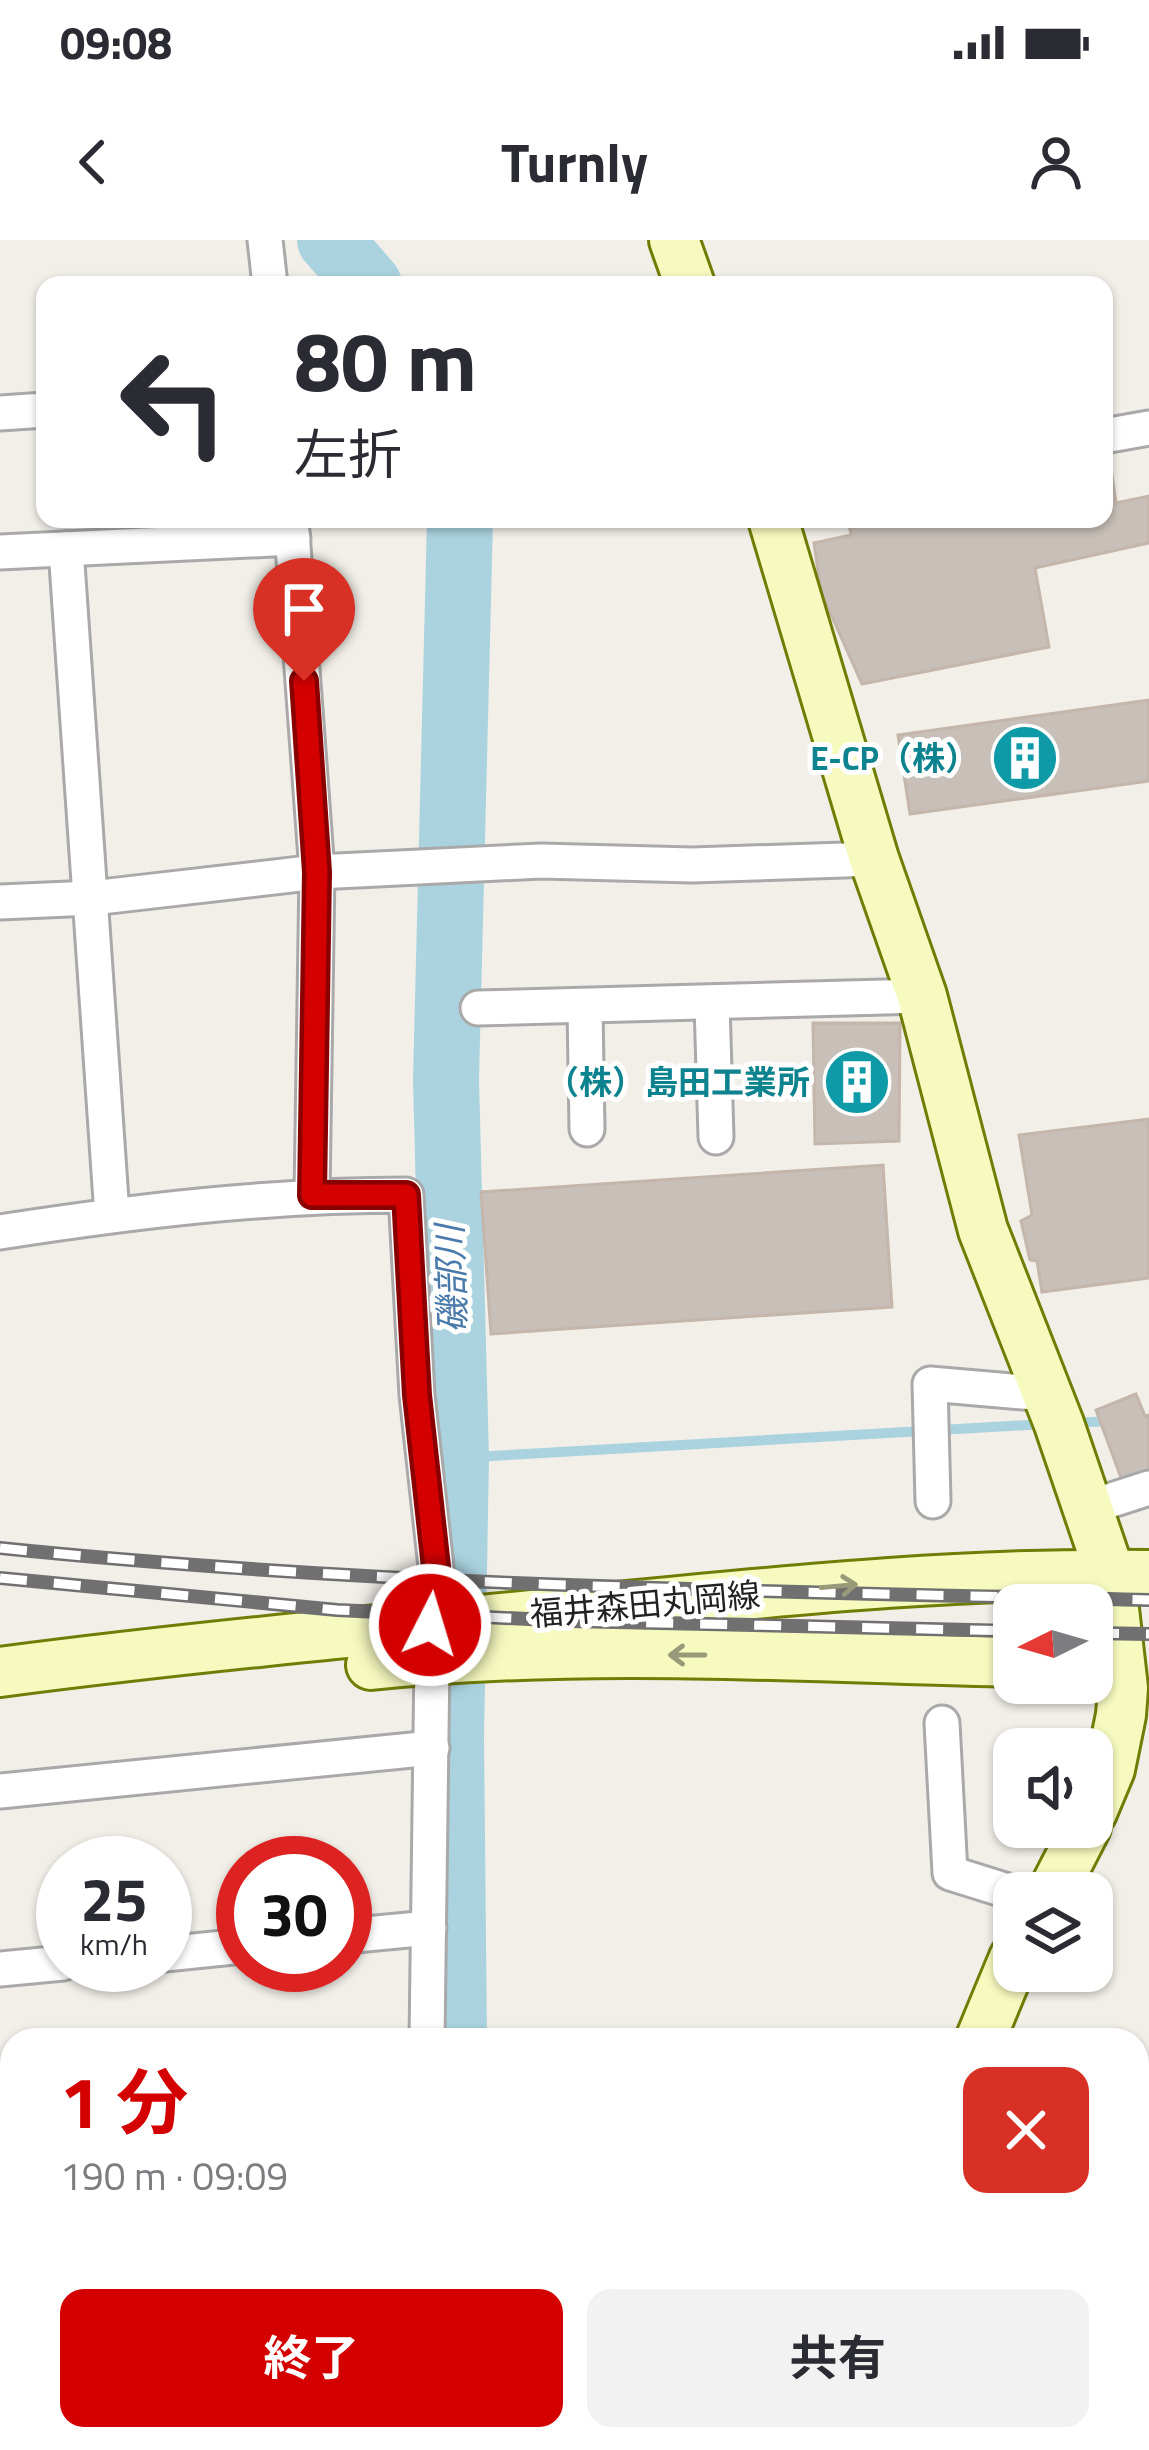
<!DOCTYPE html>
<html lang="ja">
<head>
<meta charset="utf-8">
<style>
  body { margin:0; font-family:"Titillium Web","Noto Sans JP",sans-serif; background:#f2f2f3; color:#2b2b33; height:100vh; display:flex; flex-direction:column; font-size:45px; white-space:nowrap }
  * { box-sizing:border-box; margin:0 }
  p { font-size:39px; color:#7c7c81 }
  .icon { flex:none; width:66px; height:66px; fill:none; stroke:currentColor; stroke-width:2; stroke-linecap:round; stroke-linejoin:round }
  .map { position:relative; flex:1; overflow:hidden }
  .panel { position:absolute; left:0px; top:1788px; width:1149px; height:423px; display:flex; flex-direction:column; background:#fff; border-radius:36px 36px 0 0; box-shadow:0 3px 9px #0004 }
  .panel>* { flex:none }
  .banner { position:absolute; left:36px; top:36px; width:1077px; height:252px; border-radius:24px; box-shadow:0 3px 9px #0004; background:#fff; color:#2b2b33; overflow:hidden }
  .needle { width:78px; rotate:265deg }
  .buttons { position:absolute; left:993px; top:1344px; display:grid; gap:24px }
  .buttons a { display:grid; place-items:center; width:120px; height:120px; border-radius:24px; background:#fff; box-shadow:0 3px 9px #0004; font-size:60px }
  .speed { position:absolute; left:36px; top:1596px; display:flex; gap:24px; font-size:60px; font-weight:700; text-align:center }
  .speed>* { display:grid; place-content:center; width:156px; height:156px; border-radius:50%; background:#fff; box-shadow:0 3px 9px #0004; line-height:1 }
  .speed small { font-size:30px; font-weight:400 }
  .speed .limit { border:18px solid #d22; background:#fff; color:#111 }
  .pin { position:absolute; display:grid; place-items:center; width:102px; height:102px; color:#fff; margin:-123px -51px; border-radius:50% 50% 50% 0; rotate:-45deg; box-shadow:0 0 12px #0007 }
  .pin .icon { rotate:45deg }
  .me { position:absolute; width:132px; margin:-66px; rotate:5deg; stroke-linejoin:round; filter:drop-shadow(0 0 9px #0008) }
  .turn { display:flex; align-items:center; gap:42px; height:252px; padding:0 60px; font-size:54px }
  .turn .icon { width:156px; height:156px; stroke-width:2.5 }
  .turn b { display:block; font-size:84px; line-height:102px }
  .round { display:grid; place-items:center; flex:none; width:126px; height:126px; border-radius:24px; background:#f2f2f3 }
  .summary { display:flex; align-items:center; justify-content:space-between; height:204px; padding:0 60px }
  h1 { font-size:72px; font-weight:700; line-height:90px; color:#d40000 }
  .primary-button { display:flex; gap:24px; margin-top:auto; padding:24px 60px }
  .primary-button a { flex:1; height:138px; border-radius:24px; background:#d40000; color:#fff; font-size:48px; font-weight:700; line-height:138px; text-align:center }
  .primary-button a+a { background:#f2f2f3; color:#2b2b33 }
  .status { display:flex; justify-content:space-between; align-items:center; height:84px; padding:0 60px; background:#fff; direction:ltr }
  .status svg { height:33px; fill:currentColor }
  header { display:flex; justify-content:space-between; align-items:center; height:156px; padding:0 60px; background:#fff; font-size:54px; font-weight:700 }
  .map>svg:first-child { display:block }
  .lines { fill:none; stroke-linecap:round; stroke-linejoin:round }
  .stream { stroke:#aad3df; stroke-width:10 }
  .river { stroke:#aad3df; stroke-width:66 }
  .building { fill:#c7bfb8; stroke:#c4b6ab; stroke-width:3 }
  .street-casing { stroke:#a9a9a9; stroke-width:39 }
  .secondary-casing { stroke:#707d05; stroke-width:54 }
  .street { stroke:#fff; stroke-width:33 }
  .secondary { stroke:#f7fabf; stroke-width:48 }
  .rail-casing { stroke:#707070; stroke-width:14 }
  .rail { stroke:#fff; stroke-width:9; stroke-dasharray:27; stroke-linecap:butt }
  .oneway { stroke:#979978 }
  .route-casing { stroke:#8a0000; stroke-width:30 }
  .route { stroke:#d40000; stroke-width:21 }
  .labels { text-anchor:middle; stroke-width:10; stroke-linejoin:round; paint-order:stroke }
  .culture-label { font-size:33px; font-weight:bold; fill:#0d838f; stroke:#fff; text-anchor:end }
  .street-label { font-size:33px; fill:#222; stroke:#fff }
  .water-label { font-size:36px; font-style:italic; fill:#4a7aab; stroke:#fff }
</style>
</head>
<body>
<div class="status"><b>09:08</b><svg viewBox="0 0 49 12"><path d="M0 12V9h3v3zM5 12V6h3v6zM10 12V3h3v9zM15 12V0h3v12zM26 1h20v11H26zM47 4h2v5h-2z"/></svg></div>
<header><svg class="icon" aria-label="back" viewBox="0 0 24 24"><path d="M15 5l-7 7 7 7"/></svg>Turnly<svg class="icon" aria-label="person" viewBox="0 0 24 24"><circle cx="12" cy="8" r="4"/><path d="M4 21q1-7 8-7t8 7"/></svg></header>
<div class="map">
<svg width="1149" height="2210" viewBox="0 0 1149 2210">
  <rect width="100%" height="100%" fill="#f2efe9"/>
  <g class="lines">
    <!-- stream -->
    <g class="stream">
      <path d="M 1070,1183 L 1112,1181"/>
      <path d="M 456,1218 L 1046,1184"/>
    </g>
    <!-- river -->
    <g class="river">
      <path d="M 330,0 L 369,45"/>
      <path d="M 454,1800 L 451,1497 L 456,1218 L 446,840 L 460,279"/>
      <path d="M 458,2199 L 458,2210"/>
    </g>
  </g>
  <!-- building -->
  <g class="building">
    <path d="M 1108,208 L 1116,263 L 1149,256 L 1149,303 L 1035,328 L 1049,407 L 862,444 L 821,352 L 814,303 L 851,295 L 848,279 L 1104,279 L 1104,209 Z"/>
    <path d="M 1149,460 L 1149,541 L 910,574 L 898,495 Z"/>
    <path d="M 813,783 L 900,783 L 899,901 L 815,904 Z"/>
    <path d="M 1149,879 L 1149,1038 L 1042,1052 L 1037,1021 L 1030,1020 L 1021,981 L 1032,975 L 1019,895 Z"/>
    <path d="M 883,925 L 892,1067 L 491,1094 L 481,952 Z"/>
    <path d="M 1136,1154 L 1145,1176 L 1149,1175 L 1149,1234 L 1123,1243 L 1096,1170 Z"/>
  </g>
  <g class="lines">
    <!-- street casing -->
    <g class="street-casing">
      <g id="street">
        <path d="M 265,0 L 270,45"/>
        <path d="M 0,173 L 45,170"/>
        <path d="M 1104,196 L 1149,188"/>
        <path d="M 291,279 L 317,632 L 312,955"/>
        <path d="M 66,309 L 112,975"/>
        <path d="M 0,312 L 293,298"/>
        <path d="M 0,662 L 92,658 L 317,632 L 541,621 L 692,625 L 874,619"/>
        <path d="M 712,764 L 716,897"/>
        <path d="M 478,768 L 922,756"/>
        <path d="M 585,768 L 587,889"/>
        <path d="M 0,992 C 135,971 269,955 406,955 L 417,1155 L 436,1327 L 430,1385"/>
        <path d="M 933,1261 L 930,1144 L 1046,1154"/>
        <path d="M 1087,1268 L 1149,1248"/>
        <path d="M 942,1483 L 950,1633 L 1014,1653"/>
        <path d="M 0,1551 L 432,1508"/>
        <path d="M 345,1696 L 429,1688"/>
        <path d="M 165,1714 L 243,1706"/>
        <path d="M 0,1729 L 63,1723"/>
        <path d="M 427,1800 L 432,1419"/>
        <path d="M 0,1930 L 12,1929"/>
        <path d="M 1137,2024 L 1149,2022"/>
        <path d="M 0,2140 L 12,2139"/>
        <path d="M 178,2199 L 180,2210"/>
        <path d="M 416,2199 L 416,2210"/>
        <path d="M 980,2199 L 980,2210"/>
      </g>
    </g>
    <!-- secondary casing -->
    <g class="secondary-casing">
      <g id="secondary">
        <path d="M 674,0 L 690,45"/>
        <path d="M 773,279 L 874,619 L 922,756 L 983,990 L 1059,1184 L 1110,1334 L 1123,1448 L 1121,1475 L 1110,1529 L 1092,1572"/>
        <path d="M 371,1425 C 584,1403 800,1417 1014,1422"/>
        <path d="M 0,1432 C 198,1406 398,1388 596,1369 C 782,1351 963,1332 1149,1335"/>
        <path d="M 1052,1653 L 1086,1587"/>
        <path d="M 980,1800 L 1014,1718"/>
      </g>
    </g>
    <!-- street -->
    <use href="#street" class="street"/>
    <!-- secondary -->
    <use href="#secondary" class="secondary"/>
    <!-- rail casing -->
    <g class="rail-casing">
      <g id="rail">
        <path d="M 0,1308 C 382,1347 765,1351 1149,1360"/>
        <path d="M 0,1338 L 337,1370 L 570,1381 L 1014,1391"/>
        <path d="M 1092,1393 L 1149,1394"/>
      </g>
    </g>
    <!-- rail -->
    <use href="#rail" class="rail"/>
  </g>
  <!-- one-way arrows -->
  <defs><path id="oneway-shaft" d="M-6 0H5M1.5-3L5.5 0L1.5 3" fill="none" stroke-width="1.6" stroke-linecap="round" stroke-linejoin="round" transform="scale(3)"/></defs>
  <g class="oneway">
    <use href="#oneway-shaft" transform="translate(839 1346) rotate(-5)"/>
    <use href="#oneway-shaft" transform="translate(687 1415) rotate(-180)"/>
  </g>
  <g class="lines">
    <!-- route casing -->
    <g class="route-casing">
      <path id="route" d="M 304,441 L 317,632 L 312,955 L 406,955 L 417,1155 L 436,1327 L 430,1385"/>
    </g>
    <!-- route -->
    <use href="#route" class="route"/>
  </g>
  <!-- icons -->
  <defs>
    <g id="building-disc" transform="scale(3.45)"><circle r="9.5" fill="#0f9aa8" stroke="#fff"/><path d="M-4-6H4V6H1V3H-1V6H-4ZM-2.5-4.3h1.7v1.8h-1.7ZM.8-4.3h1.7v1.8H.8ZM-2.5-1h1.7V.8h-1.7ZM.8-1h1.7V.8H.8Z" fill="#fff"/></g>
  </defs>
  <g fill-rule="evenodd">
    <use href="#building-disc" x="1025" y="518"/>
    <use href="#building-disc" x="857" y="842"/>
  </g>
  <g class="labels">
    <!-- culture labels -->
    <g class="culture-label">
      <text x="978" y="530">E-CP（株）</text>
      <text x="810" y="854">（株）島田工業所</text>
    </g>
    <!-- street labels -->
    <g class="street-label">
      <text transform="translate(645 1364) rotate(-5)" y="12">福井森田丸岡線</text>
    </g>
    <!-- water labels -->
    <g class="water-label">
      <text transform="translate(451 1039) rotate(-92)" y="13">磯部川</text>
    </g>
  </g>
</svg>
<div class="buttons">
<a><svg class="needle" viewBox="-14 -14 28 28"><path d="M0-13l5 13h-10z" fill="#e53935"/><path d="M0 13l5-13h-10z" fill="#7c7c81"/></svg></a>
<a><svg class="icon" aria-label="sound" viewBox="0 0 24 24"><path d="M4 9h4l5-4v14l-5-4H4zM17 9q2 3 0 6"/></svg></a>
<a><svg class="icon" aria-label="layers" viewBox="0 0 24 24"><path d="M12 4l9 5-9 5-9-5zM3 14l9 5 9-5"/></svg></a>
</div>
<div class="speed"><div>25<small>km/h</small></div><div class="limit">30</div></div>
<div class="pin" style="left:304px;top:441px;background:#d93025"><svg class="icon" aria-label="arrive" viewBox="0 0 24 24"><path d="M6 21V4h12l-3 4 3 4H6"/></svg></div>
<svg class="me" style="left:430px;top:1385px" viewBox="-20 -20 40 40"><circle r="17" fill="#d40000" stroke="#fff" stroke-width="3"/><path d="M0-11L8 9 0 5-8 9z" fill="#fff"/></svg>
<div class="banner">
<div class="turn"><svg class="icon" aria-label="left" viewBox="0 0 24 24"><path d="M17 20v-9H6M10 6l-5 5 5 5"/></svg><div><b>80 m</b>左折</div></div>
</div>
<section class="panel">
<div class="summary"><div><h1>1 分</h1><p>190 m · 09:09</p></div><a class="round" style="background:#d93025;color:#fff"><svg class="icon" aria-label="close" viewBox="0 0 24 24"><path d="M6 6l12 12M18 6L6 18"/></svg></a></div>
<div class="primary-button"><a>終了</a><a>共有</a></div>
</section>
</div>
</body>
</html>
